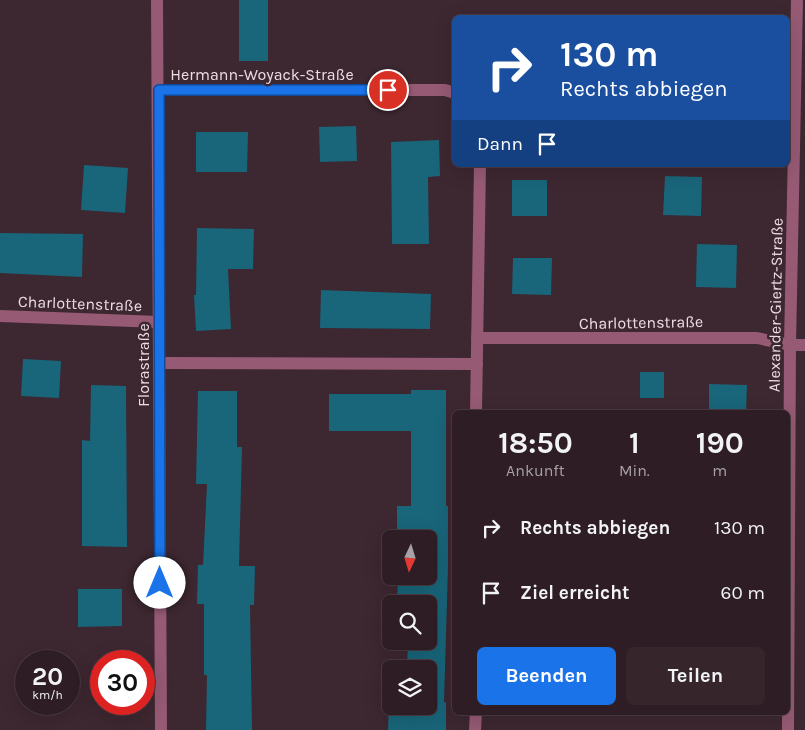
<!DOCTYPE html>
<html lang="de">
<head>
<meta charset="utf-8">
<style>
  body { margin:0; font-family:Karla,sans-serif; background:#36262c; color:#f1f3f6; height:100vh; display:flex; flex-direction:column; font-size:19px; white-space:nowrap }
  * { box-sizing:border-box; margin:0 }
  p { font-size:16px; color:#a7a2a6 }
  .icon { flex:none; width:28px; height:28px; fill:none; stroke:currentColor; stroke-width:2; stroke-linecap:round; stroke-linejoin:round }
  .map { position:relative; flex:1; overflow:hidden }
  .panel { position:absolute; left:452px; top:410px; width:338px; height:305px; display:flex; flex-direction:column; background:#2e1d24; border-radius:8px; box-shadow:0 5px 20px #0002,0 0 0 1px #493b41 }
  .panel>* { flex:none }
  .hud { position:absolute; left:452px; top:15px; width:338px; height:152px; border-radius:8px; box-shadow:0 5px 20px #0002,0 0 0 1px #493b41; background:#1a4fa0; color:#fff; overflow:hidden }
  .needle { width:32px; rotate:184deg }
  .tools { position:absolute; left:382px; top:530px; display:grid; gap:10px }
  .tools a { display:grid; place-items:center; width:55px; height:55px; border-radius:8px; background:#2e1d24; box-shadow:0 5px 20px #0002,0 0 0 1px #493b41; font-size:25px }
  .speed { position:absolute; left:15px; top:650px; display:flex; gap:10px; font-size:25px; font-weight:700; text-align:center }
  .speed>* { display:grid; place-content:center; width:65px; height:65px; border-radius:50%; background:#2e1d24; box-shadow:0 5px 20px #0002,0 0 0 1px #493b41; line-height:1 }
  .speed small { font-size:12px; font-weight:400 }
  .speed .limit { border:8px solid #d22; background:#fff; color:#111 }
  .pin { position:absolute; display:grid; place-items:center; width:42px; height:42px; color:#fff; margin:-21px; border:2px solid #fff; border-radius:50%; box-shadow:0 1px 5px #0007 }
  .me { position:absolute; width:55px; margin:-28px; rotate:0deg; stroke-linejoin:round; filter:drop-shadow(0 0 4px #0008) }
  .turn { display:flex; align-items:center; gap:18px; height:105px; padding:0 25px; font-size:22px }
  .turn .icon { width:65px; height:65px; stroke-width:2.5 }
  .turn b { display:block; font-size:35px; line-height:42px }
  .then { display:flex; align-items:center; height:48px; padding:0 25px; background:#0003; gap:10px; font-size:19px }
  .eta { display:flex; justify-content:space-evenly; align-items:center; height:85px; text-align:center }
  .eta b { font-size:30px; font-weight:700; line-height:35px }
  .action { display:flex; gap:10px; margin-top:auto; padding:10px 25px }
  .action a { flex:1; height:58px; border-radius:8px; background:#1a73e8; color:#fff; font-size:20px; font-weight:700; line-height:58px; text-align:center }
  .action a+a { background:#36262c; color:#f1f3f6 }
  ul { padding:0; list-style:none }
  li { display:flex; align-items:center; gap:15px; height:65px; padding:0 25px }
  li div { flex:1 }
  li b { display:block; font-size:19px }
  li em { font-style:normal }
  .map>svg:first-child { display:block }
  .building { fill:#19657a }
  .lines { fill:none; stroke-linecap:round; stroke-linejoin:round }
  .minor { stroke:#965a74; stroke-width:12 }
  .route-casing { stroke:#114b97; stroke-width:12 }
  .route { stroke:#1a73e8; stroke-width:9 }
  .labels { text-anchor:middle; stroke-width:5; stroke-linejoin:round; paint-order:stroke }
  .street-label { font-size:16px; fill:#ecdde3; stroke:#3d2730 }
</style>
</head>
<body>
<div class="map">
<svg width="805" height="730" viewBox="0 0 805 730">
  <rect width="100%" height="100%" fill="#3d2730"/>
  <!-- building -->
  <g class="building">
    <rect x="239" y="0" width="29" height="61"/>
    <path d="M 356,126 L 357,161 L 320,162 L 319,127 Z"/>
    <path d="M 196,132 L 248,132 L 247,172 L 196,172 Z"/>
    <path d="M 439,140 L 440,176 L 428,177 L 429,244 L 392,244 L 391,142 Z"/>
    <path d="M 84,165 L 128,168 L 125,213 L 81,210 Z"/>
    <path d="M 665,176 L 702,177 L 701,216 L 663,215 Z"/>
    <rect x="512" y="180" width="35" height="36"/>
    <path d="M 197,228 L 254,229 L 253,269 L 228,269 L 231,329 L 196,331 L 194,295 L 196,295 Z"/>
    <path d="M 0,233 L 83,234 L 82,277 L 0,273 Z"/>
    <path d="M 697,244 L 737,245 L 736,288 L 696,287 Z"/>
    <path d="M 513,258 L 552,258 L 551,295 L 512,294 Z"/>
    <path d="M 321,290 L 431,294 L 430,329 L 320,328 Z"/>
    <path d="M 23,359 L 61,361 L 59,398 L 21,396 Z"/>
    <rect x="640" y="372" width="24" height="26"/>
    <path d="M 709,384 L 747,385 L 746,412 L 709,412 Z"/>
    <path d="M 91,385 L 126,386 L 127,547 L 82,546 L 82,440 L 90,441 Z"/>
    <path d="M 411,390 L 446,390 L 446,506 L 448,506 L 448,568 L 444,702 L 446,702 L 446,730 L 388,730 L 389,701 L 391,701 L 391,706 L 429,706 L 429,669 L 407,669 L 408,641 L 429,641 L 429,604 L 397,604 L 398,576 L 429,576 L 429,539 L 397,539 L 397,506 L 411,506 L 411,431 L 329,431 L 329,394 L 411,394 Z"/>
    <path d="M 198,391 L 237,391 L 237,447 L 242,447 L 239,566 L 255,566 L 254,605 L 250,605 L 252,730 L 206,730 L 207,675 L 204,675 L 204,604 L 197,604 L 198,565 L 203,565 L 207,484 L 196,484 Z"/>
    <path d="M 78,589 L 122,589 L 122,626 L 78,627 Z"/>
  </g>
  <g class="lines">
    <!-- minor -->
    <g class="minor">
      <path d="M 157,0 L 161,730"/>
      <path d="M 159,90 L 445,90 L 455,93"/>
      <path d="M 0,316 L 159,322"/>
      <path d="M 477,338 L 757,338 L 790,345 L 805,345"/>
      <path d="M 159,363 L 477,364"/>
      <path d="M 476,412 L 480,165"/>
      <path d="M 475,730 L 476,712"/>
      <path d="M 788,730 L 790,345 L 797,0"/>
    </g>
  </g>
  <g class="lines">
    <!-- route casing -->
    <g class="route-casing">
      <path id="route" d="M 160,583 L 159,90 L 388,90"/>
    </g>
    <!-- route -->
    <use href="#route" class="route"/>
  </g>
  <g class="labels">
    <!-- street labels -->
    <g class="street-label">
      <text x="262" y="80">Hermann-Woyack-Straße</text>
      <text transform="translate(80 303) rotate(2)" y="6">Charlottenstraße</text>
      <text transform="translate(775 305) rotate(-89)" y="6">Alexander-Giertz-Straße</text>
      <text transform="translate(641 322) rotate(-1)" y="6">Charlottenstraße</text>
      <text transform="translate(143 365) rotate(-90)" y="6">Florastraße</text>
    </g>
  </g>
</svg>
<div class="tools">
<a><svg class="needle" viewBox="-14 -14 28 28"><path d="M0-13l5 13h-10z" fill="#e53935"/><path d="M0 13l5-13h-10z" fill="#a7a2a6"/></svg></a>
<a><svg class="icon" aria-label="search" viewBox="0 0 24 24"><circle cx="10" cy="10" r="6"/><path d="M15 15l6 6"/></svg></a>
<a><svg class="icon" aria-label="layers" viewBox="0 0 24 24"><path d="M12 4l9 5-9 5-9-5zM3 14l9 5 9-5"/></svg></a>
</div>
<div class="speed"><div>20<small>km/h</small></div><div class="limit">30</div></div>
<div class="pin" style="left:388px;top:90px;background:#d93025"><svg class="icon" aria-label="arrive" viewBox="0 0 24 24"><path d="M6 21V4h12l-3 4 3 4H6"/></svg></div>
<svg class="me" style="left:160px;top:583px" viewBox="-20 -20 40 40"><circle r="19" fill="#fff"/><path d="M0-13L10 11 0 6-10 11z" fill="#1a73e8"/></svg>
<div class="hud">
<div class="turn"><svg class="icon" aria-label="right" viewBox="0 0 24 24"><path d="M7 20v-9h11M14 6l5 5-5 5"/></svg><div><b>130 m</b>Rechts abbiegen</div></div>
<div class="then">Dann<svg class="icon" aria-label="arrive" viewBox="0 0 24 24"><path d="M6 21V4h12l-3 4 3 4H6"/></svg></div>
</div>
<section class="panel">
<div class="eta">
<div><b>18:50</b><p>Ankunft</p></div>
<div><b>1</b><p>Min.</p></div>
<div><b>190</b><p>m</p></div>
</div>
<ul>
<li><svg class="icon" aria-label="right" viewBox="0 0 24 24"><path d="M7 20v-9h11M14 6l5 5-5 5"/></svg><div><b>Rechts abbiegen</b></div><em>130 m</em></li>
<li><svg class="icon" aria-label="arrive" viewBox="0 0 24 24"><path d="M6 21V4h12l-3 4 3 4H6"/></svg><div><b>Ziel erreicht</b></div><em>60 m</em></li>
</ul>
<div class="action"><a>Beenden</a><a>Teilen</a></div>
</section>
</div>
</body>
</html>
